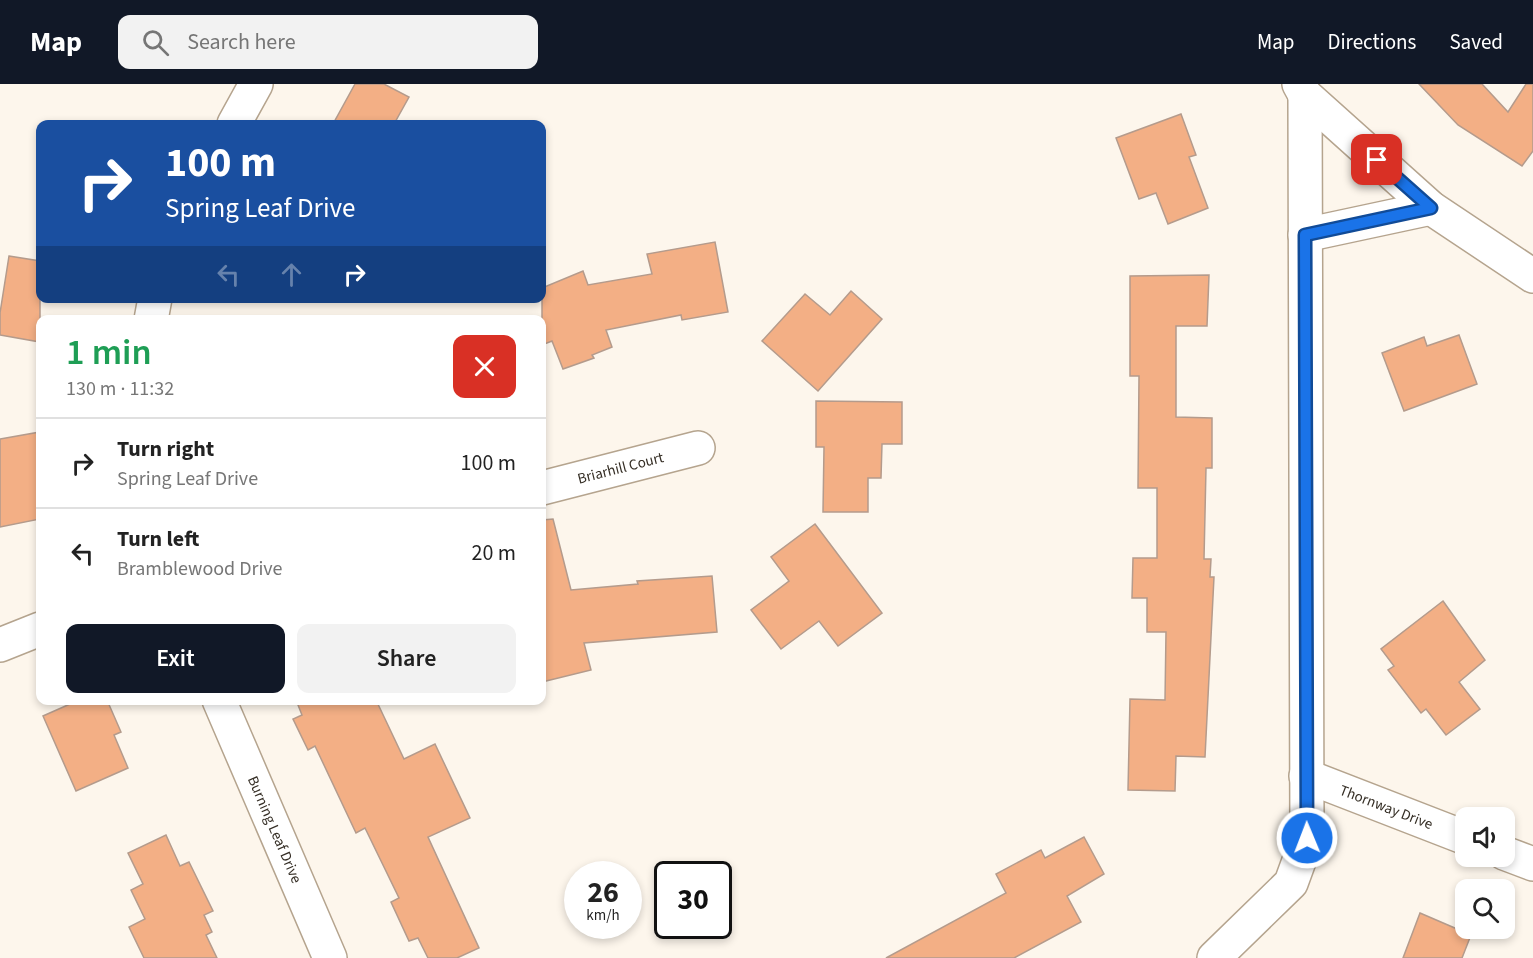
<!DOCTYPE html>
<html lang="en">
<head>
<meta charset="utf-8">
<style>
  body { margin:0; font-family:"Source Sans 3",sans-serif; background:#f2f2f2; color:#222; height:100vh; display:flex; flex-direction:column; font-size:22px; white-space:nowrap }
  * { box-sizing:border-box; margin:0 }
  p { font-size:20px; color:#767676 }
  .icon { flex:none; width:33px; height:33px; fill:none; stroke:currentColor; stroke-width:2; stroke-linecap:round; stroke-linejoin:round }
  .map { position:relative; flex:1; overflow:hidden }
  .sheet { position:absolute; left:36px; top:231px; width:510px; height:390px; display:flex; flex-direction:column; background:#fff; border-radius:12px; box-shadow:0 3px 9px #0003 }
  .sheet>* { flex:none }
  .banner { position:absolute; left:36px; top:36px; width:510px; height:183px; border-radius:12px; box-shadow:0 3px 9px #0003; background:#1a4fa0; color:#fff; overflow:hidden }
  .fabs { position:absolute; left:1455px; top:723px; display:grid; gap:12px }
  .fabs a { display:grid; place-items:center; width:60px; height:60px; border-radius:12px; background:#fff; box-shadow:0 3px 9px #0003; font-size:30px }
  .speed { position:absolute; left:564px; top:777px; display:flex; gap:12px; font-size:30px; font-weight:700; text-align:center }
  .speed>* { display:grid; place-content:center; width:78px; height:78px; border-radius:50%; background:#fff; box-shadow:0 3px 9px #0003; line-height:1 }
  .speed small { font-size:15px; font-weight:400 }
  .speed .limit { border:3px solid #111; border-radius:9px; background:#fff; color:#111 }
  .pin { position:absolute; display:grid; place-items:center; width:51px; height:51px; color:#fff; margin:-26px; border-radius:12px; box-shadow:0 3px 9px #0006 }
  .me { position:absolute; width:66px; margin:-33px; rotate:359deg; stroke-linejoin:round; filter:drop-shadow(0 0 4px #0008) }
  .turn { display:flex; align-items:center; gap:21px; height:126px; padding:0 30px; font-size:27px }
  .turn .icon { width:78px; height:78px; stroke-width:2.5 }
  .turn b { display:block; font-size:42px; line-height:51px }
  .lanes { display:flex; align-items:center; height:57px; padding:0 30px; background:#0003; justify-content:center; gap:30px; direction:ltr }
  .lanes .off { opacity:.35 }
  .round { display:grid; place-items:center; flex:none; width:63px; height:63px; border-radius:12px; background:#f2f2f2 }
  .overview { display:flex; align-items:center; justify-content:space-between; height:102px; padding:0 30px }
  h1 { font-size:36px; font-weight:600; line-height:45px; color:#1e9e55 }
  .cta { display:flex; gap:12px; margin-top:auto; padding:12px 30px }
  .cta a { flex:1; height:69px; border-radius:12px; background:#111827; color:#fff; font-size:24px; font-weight:600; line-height:69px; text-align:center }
  .cta a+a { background:#f2f2f2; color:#222 }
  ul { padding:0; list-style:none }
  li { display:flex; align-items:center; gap:18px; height:90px; padding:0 30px; border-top:2px solid #e0e0e0 }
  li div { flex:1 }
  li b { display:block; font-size:22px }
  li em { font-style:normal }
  header { display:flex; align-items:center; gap:36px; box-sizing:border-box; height:84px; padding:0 30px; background:#111827; color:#fff }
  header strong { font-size:28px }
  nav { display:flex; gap:33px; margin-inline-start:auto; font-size:21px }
  .search { width:420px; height:54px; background:#f2f2f2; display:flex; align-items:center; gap:15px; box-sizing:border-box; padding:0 21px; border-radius:12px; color:#767676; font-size:22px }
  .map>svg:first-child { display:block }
  .building { fill:#f3af85; stroke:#b49b8c; stroke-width:1.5 }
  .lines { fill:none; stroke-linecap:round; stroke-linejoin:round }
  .street-casing { stroke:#b5a48e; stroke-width:36 }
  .street { stroke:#fff; stroke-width:33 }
  .route-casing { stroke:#114b97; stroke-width:15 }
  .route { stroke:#1a73e8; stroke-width:10 }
  .labels { text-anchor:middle; stroke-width:4.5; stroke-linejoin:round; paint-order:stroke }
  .street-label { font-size:15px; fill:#352e25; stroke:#fff }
</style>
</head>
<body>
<header>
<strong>Map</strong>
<div class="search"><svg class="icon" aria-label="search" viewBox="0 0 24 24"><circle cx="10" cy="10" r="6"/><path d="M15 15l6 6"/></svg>Search here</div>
<nav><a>Map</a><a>Directions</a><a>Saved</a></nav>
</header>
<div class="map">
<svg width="1533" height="874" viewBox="0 0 1533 874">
  <rect width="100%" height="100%" fill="#fdf6ec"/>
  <!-- building -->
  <g class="building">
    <path d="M 355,0 L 384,0 L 409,13 L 394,40 L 333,40 Z"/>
    <path d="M 1419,0 L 1482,0 L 1508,28 L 1526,0 L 1533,0 L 1533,67 L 1522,82 L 1458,41 Z"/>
    <path d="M 1181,30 L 1196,71 L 1189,73 L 1208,124 L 1168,140 L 1156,109 L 1139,115 L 1116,54 Z"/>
    <path d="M 715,158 L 728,228 L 682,236 L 681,231 L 606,246 L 612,263 L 592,271 L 594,274 L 563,285 L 552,257 L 542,261 L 542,204 L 583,187 L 588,201 L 652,190 L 647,170 Z"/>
    <path d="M 9,172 L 40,177 L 40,258 L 0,251 L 0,229 Z"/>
    <path d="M 1209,191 L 1207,242 L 1176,242 L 1176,333 L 1212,334 L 1212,384 L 1206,384 L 1204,475 L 1211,475 L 1210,493 L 1214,493 L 1205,673 L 1176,672 L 1175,707 L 1128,706 L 1130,615 L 1165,616 L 1166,548 L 1147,548 L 1147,514 L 1132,514 L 1133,474 L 1157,474 L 1157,404 L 1138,404 L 1139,292 L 1130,292 L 1130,192 Z"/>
    <path d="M 851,207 L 882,235 L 818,307 L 762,257 L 805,210 L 830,231 Z"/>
    <path d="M 1459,251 L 1477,300 L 1404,327 L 1382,269 L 1424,253 L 1427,262 Z"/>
    <path d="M 816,317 L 902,318 L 902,360 L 882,360 L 881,394 L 868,394 L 868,428 L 823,428 L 824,363 L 816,363 Z"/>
    <path d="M 40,348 L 40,435 L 0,443 L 0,355 Z"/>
    <path d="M 553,435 L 571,506 L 638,500 L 637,497 L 712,492 L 717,548 L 584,559 L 591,586 L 542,598 L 542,436 Z"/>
    <path d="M 815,440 L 882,529 L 838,562 L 819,537 L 781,565 L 751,526 L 789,497 L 771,473 Z"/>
    <path d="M 1443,517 L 1485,576 L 1459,598 L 1480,625 L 1446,651 L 1426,625 L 1421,629 L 1388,586 L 1394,582 L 1381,565 Z"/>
    <path d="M 79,616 L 107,616 L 121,648 L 114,651 L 128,684 L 76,707 L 43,632 Z"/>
    <path d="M 296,616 L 376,616 L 404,675 L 435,660 L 470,734 L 428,753 L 479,864 L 457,874 L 428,874 L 418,854 L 409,857 L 391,818 L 399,814 L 365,744 L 356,749 L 315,662 L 308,666 L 293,635 L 302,631 Z"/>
    <path d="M 166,751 L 180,782 L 189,778 L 213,827 L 204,831 L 212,848 L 206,851 L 217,874 L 144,874 L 129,843 L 145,835 L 131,806 L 143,800 L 128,769 Z"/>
    <path d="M 1084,753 L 1104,790 L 1067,812 L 1081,838 L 1014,874 L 886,874 L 1006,809 L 996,790 L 1041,766 L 1045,774 Z"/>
    <path d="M 1420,829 L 1471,851 L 1462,874 L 1403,874 Z"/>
  </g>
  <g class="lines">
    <!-- street casing -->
    <g class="street-casing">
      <g id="street">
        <path d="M 1299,0 L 1305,11 L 1431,124 L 1533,192"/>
        <path d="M 234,40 L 256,0"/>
        <path d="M 1305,151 L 1431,124"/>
        <path d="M 151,236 L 155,214"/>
        <path id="s1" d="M 542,404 L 698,364"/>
        <path d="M 0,561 L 40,545"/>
        <path id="s2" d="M 219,616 L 330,874"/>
        <path id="s3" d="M 1306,692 L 1466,754"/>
        <path d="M 1504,769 L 1533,780"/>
        <path d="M 1214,874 L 1291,799 L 1307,755 L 1305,11"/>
      </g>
    </g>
    <!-- street -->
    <use href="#street" class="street"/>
  </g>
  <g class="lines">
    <!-- route casing -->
    <g class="route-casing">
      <path id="route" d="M 1307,754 L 1305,151 L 1431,124 L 1377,76"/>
    </g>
    <!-- route -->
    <use href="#route" class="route"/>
  </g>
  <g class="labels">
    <!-- street labels -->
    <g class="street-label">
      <text dy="5" stroke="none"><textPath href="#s1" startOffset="81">Briarhill Court</textPath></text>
      <text dy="5" stroke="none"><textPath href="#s3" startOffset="86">Thornway Drive</textPath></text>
      <text dy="5" stroke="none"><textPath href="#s2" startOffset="141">Burning Leaf Drive</textPath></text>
    </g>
  </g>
</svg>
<div class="fabs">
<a><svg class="icon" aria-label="sound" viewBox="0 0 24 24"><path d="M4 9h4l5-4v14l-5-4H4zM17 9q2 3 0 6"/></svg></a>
<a><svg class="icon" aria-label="search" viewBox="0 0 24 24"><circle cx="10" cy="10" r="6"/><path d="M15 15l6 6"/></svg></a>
</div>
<div class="speed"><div>26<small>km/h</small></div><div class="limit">30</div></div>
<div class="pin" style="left:1377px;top:76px;background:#d93025"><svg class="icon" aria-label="arrive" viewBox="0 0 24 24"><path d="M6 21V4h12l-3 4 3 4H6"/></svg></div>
<svg class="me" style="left:1307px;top:754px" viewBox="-20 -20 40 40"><circle r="17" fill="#1a73e8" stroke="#fff" stroke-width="3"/><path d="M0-11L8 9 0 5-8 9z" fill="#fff"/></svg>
<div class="banner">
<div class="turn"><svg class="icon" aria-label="right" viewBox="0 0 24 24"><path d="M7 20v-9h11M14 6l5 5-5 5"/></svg><div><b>100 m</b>Spring Leaf Drive</div></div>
<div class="lanes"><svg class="icon off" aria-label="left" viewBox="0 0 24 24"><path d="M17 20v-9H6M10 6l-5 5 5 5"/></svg><svg class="icon off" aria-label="ahead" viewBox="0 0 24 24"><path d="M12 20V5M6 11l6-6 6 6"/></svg><svg class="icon" aria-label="right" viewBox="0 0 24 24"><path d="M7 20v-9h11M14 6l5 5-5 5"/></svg></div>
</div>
<section class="sheet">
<div class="overview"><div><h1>1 min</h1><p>130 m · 11:32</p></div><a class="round" style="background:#d93025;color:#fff"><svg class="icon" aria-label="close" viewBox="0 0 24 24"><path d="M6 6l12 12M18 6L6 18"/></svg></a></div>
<ul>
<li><svg class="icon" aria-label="right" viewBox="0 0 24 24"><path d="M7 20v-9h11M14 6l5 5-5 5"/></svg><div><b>Turn right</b><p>Spring Leaf Drive</p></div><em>100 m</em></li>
<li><svg class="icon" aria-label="left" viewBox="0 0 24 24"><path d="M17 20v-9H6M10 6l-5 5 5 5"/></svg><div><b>Turn left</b><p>Bramblewood Drive</p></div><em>20 m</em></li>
</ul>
<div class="cta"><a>Exit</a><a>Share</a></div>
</section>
</div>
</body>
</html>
